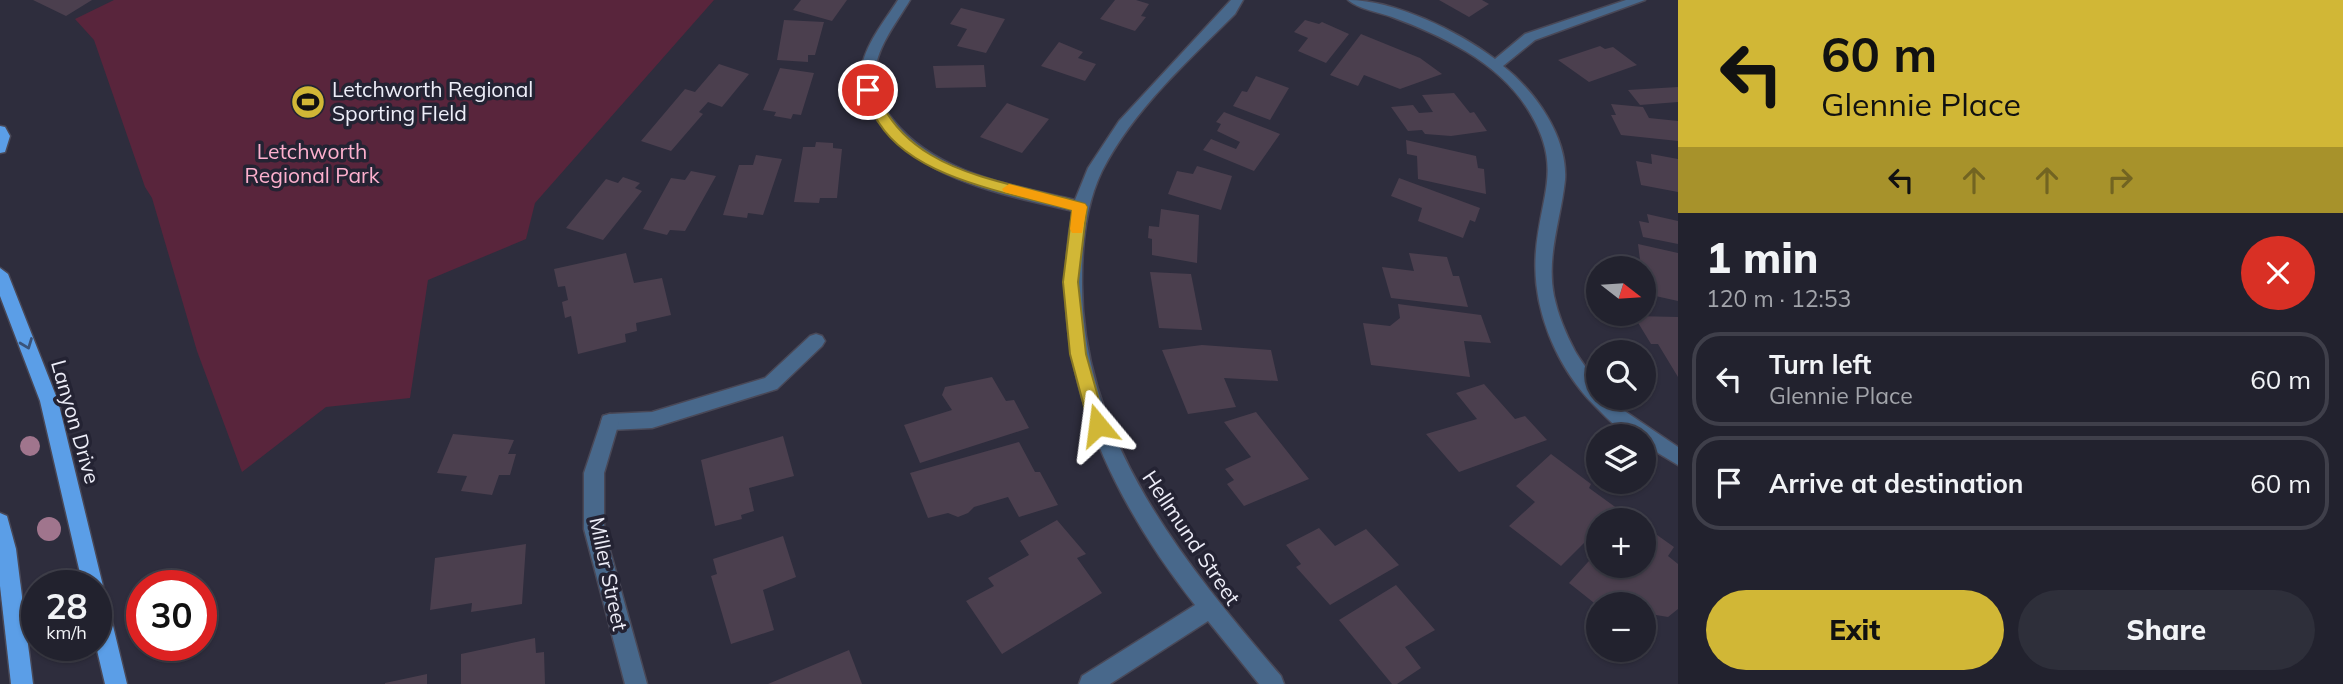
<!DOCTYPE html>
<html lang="en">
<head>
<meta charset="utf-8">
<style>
  body { margin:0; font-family:Mulish,sans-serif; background:#2e2f3a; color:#f1f3f6; height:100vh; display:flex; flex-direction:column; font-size:26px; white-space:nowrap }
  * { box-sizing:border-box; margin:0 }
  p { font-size:23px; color:#a2a4aa }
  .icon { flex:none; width:38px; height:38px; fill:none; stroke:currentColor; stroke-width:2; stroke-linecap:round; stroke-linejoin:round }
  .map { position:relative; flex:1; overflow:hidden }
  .side { display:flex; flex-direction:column; background:#22222e; width:665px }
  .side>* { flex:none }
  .banner { background:#d1b736; color:#111; overflow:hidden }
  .needle { width:46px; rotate:107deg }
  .controls { position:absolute; left:1586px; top:256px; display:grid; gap:14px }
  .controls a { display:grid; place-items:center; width:70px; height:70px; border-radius:50%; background:#22222e; box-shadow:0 2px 5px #0004,0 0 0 2px #3f3f4a; font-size:35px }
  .speed { position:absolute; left:21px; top:570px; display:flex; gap:14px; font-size:35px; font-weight:700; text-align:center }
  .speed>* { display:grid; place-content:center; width:91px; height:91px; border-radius:50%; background:#22222e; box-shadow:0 2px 5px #0004,0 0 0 2px #3f3f4a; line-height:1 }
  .speed small { font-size:18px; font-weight:400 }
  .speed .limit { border:10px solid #d22; background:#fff; color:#111 }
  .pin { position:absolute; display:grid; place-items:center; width:60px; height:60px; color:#fff; margin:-30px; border:4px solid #fff; border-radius:50%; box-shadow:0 2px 7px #0007 }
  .me { position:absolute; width:77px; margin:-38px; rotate:344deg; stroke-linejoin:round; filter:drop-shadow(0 0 5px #0008) }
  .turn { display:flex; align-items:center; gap:24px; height:147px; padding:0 28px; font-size:32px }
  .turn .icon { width:91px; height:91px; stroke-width:2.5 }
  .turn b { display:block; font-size:49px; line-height:60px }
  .lanes { display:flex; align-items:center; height:66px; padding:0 28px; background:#0003; justify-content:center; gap:35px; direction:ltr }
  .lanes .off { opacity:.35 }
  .round { display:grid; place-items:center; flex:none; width:74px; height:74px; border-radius:37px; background:#2e2f3a }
  .overview { display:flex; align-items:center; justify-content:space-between; height:119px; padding:0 28px }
  h1 { font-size:42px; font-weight:800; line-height:52px }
  .primary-button { display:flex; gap:14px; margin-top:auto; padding:14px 28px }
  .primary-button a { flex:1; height:80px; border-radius:42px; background:#d1b736; color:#111; font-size:28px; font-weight:800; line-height:80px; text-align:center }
  .primary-button a+a { background:#2e2f3a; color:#f1f3f6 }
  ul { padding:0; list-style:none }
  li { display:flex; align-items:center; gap:21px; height:94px; margin:0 14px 10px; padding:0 14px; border:4px solid #3f3f4a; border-radius:28px }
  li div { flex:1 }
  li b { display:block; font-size:26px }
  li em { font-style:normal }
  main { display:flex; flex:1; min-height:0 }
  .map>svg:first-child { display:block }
  .green { fill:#59253c }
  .building { fill:#4b3f4e }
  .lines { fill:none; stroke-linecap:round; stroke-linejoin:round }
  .lane-casing { stroke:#494857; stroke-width:3 }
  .street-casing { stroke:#494857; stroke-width:3 }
  .primary-casing { stroke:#494857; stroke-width:3 }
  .lane { fill:#48688b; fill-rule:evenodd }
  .street { fill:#48688b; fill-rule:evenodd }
  .primary { fill:#5b9ee7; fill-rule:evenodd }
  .tree { fill:#a0758d }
  .oneway { stroke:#3a547b }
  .route { fill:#d1b736; stroke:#887723; stroke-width:2 }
  .slow { fill:#f59e0b }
  .labels { text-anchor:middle; stroke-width:7; stroke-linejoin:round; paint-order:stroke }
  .poi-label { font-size:21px; fill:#ededf8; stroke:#242333; text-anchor:start }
  .park-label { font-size:21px; fill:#fdb0ce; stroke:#242333 }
  .street-label { font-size:21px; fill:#ededf8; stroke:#242333 }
</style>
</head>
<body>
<main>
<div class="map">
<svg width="1678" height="684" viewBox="0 0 1678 684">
  <rect width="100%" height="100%" fill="#2e2d3d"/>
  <!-- green -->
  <path class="green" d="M 114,0 L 714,0 L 535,203 L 526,239 L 428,280 L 410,398 L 326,407 L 242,472 L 197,351 L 152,198 L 145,187 L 94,40 L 75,19 Z"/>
  <!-- building -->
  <g class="building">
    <path d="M 33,0 L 92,0 L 66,16 Z"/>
    <path d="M 801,0 L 847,0 L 832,21 L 793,10 Z"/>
    <path d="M 1115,0 L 1136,0 L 1149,4 L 1141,16 L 1146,17 L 1135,31 L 1100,19 Z"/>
    <path d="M 1439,0 L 1482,0 L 1489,4 L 1469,17 Z"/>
    <path d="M 961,8 L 1005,19 L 986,53 L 957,46 L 967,29 L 950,24 Z"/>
    <path d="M 784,20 L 824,22 L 815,55 L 808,55 L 808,62 L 777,60 Z"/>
    <path d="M 1305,20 L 1319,24 L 1322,22 L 1349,34 L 1326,63 L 1298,51 L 1308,38 L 1294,32 Z"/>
    <path d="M 1361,34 L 1420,58 L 1442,74 L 1400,89 L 1364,75 L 1358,86 L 1330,75 Z"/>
    <path d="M 1059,42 L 1083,52 L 1078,58 L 1096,64 L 1085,81 L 1041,66 Z"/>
    <path d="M 1600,46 L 1605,49 L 1613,47 L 1637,65 L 1589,82 L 1558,60 Z"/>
    <path d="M 719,64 L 749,74 L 722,107 L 708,102 L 699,112 L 703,114 L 671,151 L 641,141 L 685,89 L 695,92 Z"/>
    <path d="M 984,65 L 986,87 L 936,88 L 933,66 Z"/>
    <path d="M 780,68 L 814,73 L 801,115 L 793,114 L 791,119 L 774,116 L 776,112 L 763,110 Z"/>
    <path d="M 1256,76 L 1289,88 L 1270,120 L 1233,106 L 1242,91 L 1247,92 Z"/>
    <path d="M 1678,87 L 1678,102 L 1640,105 L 1628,90 Z"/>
    <path d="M 1454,93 L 1470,113 L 1474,112 L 1487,131 L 1451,136 L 1425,134 L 1422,130 L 1408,131 L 1391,107 L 1413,105 L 1419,113 L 1433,112 L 1422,95 Z"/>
    <path d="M 1007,103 L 1049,119 L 1022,153 L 980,137 Z"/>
    <path d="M 1611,104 L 1643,107 L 1649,118 L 1678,121 L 1678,141 L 1621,135 L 1611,115 L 1616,115 Z"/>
    <path d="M 1224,112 L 1280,134 L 1254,171 L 1203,150 L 1211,139 L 1236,149 L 1240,142 L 1217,131 L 1221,124 L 1216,122 Z"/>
    <path d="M 1406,140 L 1476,156 L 1478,168 L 1484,169 L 1486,194 L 1418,179 L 1417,156 L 1407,154 Z"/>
    <path d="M 816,142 L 833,143 L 833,148 L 842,149 L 837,198 L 820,198 L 819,203 L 794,202 L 803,147 L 815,147 Z"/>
    <path d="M 1651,154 L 1678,159 L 1678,192 L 1641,185 L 1636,161 L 1652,164 Z"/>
    <path d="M 756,155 L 782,159 L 763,215 L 748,213 L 747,218 L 723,215 L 739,165 L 753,165 Z"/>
    <path d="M 1197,166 L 1232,176 L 1221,210 L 1168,194 L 1177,171 L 1193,174 Z"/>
    <path d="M 691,171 L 716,176 L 685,231 L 670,230 L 667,235 L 643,229 L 671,178 L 685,180 Z"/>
    <path d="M 623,177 L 640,183 L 635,188 L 642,191 L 603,240 L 566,228 L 606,179 L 618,183 Z"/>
    <path d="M 1399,178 L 1480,208 L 1475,222 L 1470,220 L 1463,238 L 1418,221 L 1422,208 L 1391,196 Z"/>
    <path d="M 1161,209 L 1199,215 L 1197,263 L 1152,255 L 1152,239 L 1148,238 L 1149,226 L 1159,227 Z"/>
    <path d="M 1647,214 L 1678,221 L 1678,244 L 1643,237 L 1639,221 L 1649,223 Z"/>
    <path d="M 1638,244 L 1678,253 L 1678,301 L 1651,295 L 1646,271 L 1641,268 Z"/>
    <path d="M 626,253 L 634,283 L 662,278 L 671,315 L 636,323 L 637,331 L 625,334 L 626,342 L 578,354 L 571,316 L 565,318 L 562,302 L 568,300 L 565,286 L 558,287 L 554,269 Z"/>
    <path d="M 1409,253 L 1447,257 L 1453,276 L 1459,276 L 1468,307 L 1391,298 L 1382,267 L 1414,271 Z"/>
    <path d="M 1150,272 L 1191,274 L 1202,330 L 1159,328 Z"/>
    <path d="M 1398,304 L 1481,315 L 1491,343 L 1464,341 L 1470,377 L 1371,365 L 1363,323 L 1390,326 L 1400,318 Z"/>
    <path d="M 1634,316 L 1678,317 L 1678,377 L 1658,344 L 1651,344 Z"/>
    <path d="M 1202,345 L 1271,350 L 1278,381 L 1224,378 L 1236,407 L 1188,414 L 1162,350 Z"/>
    <path d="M 992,377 L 1006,401 L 1014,400 L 1029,428 L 920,463 L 904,425 L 952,410 L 942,395 L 945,387 Z"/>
    <path d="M 1484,384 L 1515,419 L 1525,416 L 1547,440 L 1459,472 L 1426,434 L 1477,419 L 1456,393 Z"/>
    <path d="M 1256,412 L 1309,479 L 1244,506 L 1227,484 L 1234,480 L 1225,469 L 1251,457 L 1224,422 Z"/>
    <path d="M 453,434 L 514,440 L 508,454 L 516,454 L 510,475 L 499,475 L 492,495 L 461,491 L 467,476 L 437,473 Z"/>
    <path d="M 783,436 L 794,476 L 749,488 L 754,511 L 741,515 L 742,519 L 715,526 L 701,460 Z"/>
    <path d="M 1019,442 L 1035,472 L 1040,472 L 1058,505 L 1019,517 L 1008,497 L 974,507 L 968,513 L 958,517 L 948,513 L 928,518 L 910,473 Z"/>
    <path d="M 1551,454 L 1591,484 L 1589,488 L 1618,509 L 1607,520 L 1598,520 L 1598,529 L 1561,566 L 1509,526 L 1535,502 L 1516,486 Z"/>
    <path d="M 1057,520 L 1086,554 L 1077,558 L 1102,593 L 1002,654 L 966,601 L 994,586 L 988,578 L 1029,555 L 1020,541 Z"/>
    <path d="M 1643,525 L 1674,547 L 1668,556 L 1678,564 L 1678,609 L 1668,617 L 1650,614 L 1643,609 L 1643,604 L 1598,604 L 1598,606 L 1569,583 L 1598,551 L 1598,565 L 1643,565 Z"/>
    <path d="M 1319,528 L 1335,546 L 1366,529 L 1399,565 L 1330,605 L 1296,567 L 1301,564 L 1286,545 Z"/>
    <path d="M 783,536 L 796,577 L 763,590 L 774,630 L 731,644 L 711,576 L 717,574 L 713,559 Z"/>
    <path d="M 526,544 L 522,604 L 471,612 L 472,603 L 430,610 L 435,558 Z"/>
    <path d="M 1396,585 L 1435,630 L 1405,647 L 1421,668 L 1397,684 L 1392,684 L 1339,620 Z"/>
    <path d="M 535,638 L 536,653 L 544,652 L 545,684 L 461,684 L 461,654 Z"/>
    <path d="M 849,650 L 862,684 L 768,684 Z"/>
    <path d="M 427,674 L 427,684 L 385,684 L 385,683 Z"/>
  </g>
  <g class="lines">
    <!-- lane casing -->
    <g class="lane-casing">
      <path id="lane" d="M 816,334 L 822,336 L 825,341 L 822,346 L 777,389 L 652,428 L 610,430 L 603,428 L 601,422 L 603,416 L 610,414 L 652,412 L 765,378 L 810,336 Z"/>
    </g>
    <!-- street casing -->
    <g class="street-casing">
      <g id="street">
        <path d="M 898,0 L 910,0 C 897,22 878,45 875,71 C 872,91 881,105 893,120 C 936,174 1012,185 1075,200 L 1088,168 L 1119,121 L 1231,0 L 1243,0 L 1235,14 C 1187,62 1133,110 1102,171 C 1086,204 1082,243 1082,279 C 1080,437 1183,562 1281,676 L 1284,684 L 1259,684 L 1208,621 L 1110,684 L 1079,684 L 1082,676 L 1195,605 C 1106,492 1043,357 1073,211 C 1002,194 924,181 878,121 C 867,106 858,90 861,71 C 865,44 884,22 898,0 Z"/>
        <path d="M 1348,0 C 1394,0 1458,31 1495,59 L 1525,34 L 1626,0 L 1645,0 L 1535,40 L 1503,66 C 1535,91 1568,137 1565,180 C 1561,219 1546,256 1554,296 C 1558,315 1566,334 1575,351 C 1584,367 1598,379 1598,397 L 1610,397 L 1626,412 L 1678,447 L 1678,465 L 1643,444 L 1643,436 C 1622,436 1610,421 1595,406 C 1556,367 1531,307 1536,251 C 1541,192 1564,166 1527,108 C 1498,62 1441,35 1392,17 C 1378,12 1358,9 1348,0 Z"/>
        <path d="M 610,414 L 617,416 L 619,422 L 604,473 L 604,529 L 647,684 L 625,684 L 584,529 L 584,473 L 603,416 Z"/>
      </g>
    </g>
    <!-- primary casing -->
    <g class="primary-casing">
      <g id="primary">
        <path d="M 0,126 L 5,127 L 10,136 L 5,152 L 0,153 Z"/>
        <path d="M 0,268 L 8,274 L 58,401 L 103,586 L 101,593 L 107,601 L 127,684 L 105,684 L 96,646 L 96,586 L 83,586 L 40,401 L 0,296 Z"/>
        <path d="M 0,513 L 7,516 L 16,549 L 33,684 L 11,684 L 0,586 Z"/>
      </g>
    </g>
    <!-- lane -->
    <use href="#lane" class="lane"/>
    <!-- street -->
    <use href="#street" class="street"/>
    <!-- primary -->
    <use href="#primary" class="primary"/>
  </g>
  <!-- trees -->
  <g class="tree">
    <circle cx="30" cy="446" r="10"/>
    <circle cx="49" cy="529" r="12"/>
  </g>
  <!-- one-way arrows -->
  <defs><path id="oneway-chevron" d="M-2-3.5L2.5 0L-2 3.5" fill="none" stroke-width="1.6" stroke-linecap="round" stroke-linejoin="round" transform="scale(1.75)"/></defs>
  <use class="oneway" href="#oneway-chevron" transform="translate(27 344) rotate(69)"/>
  <!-- route -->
  <path class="route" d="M 868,85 C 876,88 879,98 883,106 C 894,127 911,143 931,155 C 974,181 1037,189 1085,204 L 1087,207 L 1078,282 L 1086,354 L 1106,425 L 1104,430 L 1098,433 L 1092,430 L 1089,425 L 1070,354 L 1063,282 L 1072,210 C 1012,193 915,180 879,123 C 872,113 867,101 862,90 Z"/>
  <!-- slow -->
  <path class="slow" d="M 1009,184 L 1085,204 L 1087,207 L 1082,233 L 1072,233 L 1070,229 L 1072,210 L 1004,192 L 1002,189 Z"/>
  <!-- icons -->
  <defs>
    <g id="stadium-disc" transform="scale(1.75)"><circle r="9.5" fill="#d1b736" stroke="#242333"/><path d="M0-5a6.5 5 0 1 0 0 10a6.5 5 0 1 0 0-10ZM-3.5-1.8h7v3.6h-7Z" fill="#111"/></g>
  </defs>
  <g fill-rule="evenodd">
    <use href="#stadium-disc" x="308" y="102"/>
  </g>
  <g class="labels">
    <!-- poi labels -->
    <g class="poi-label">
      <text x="332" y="97">Letchworth Regional<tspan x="332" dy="24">Sporting FIeld</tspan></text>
    </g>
    <!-- park labels -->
    <g class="park-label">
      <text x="312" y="159">Letchworth<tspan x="312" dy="24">Regional Park</tspan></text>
    </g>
    <!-- street labels -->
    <g class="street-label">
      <text transform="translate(75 422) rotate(74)" y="7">Lanyon Drive</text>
      <text transform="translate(1191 538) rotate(56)" y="7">Hellmund Street</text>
      <text transform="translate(608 574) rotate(78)" y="7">Miller Street</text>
    </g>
  </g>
</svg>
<div class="controls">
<a><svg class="needle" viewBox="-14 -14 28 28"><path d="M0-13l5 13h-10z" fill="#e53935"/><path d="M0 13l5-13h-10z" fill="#a2a4aa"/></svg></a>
<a><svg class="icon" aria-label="search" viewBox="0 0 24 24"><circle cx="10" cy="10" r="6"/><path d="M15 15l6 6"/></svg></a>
<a><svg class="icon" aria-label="layers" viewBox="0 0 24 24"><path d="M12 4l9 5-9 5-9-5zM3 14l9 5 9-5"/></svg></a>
<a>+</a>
<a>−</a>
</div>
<div class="speed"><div>28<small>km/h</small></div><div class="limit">30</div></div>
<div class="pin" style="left:868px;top:90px;background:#d93025"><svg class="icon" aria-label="arrive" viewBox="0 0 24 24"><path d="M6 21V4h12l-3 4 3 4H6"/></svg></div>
<svg class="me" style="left:1098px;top:425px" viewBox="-20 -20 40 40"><path d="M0-17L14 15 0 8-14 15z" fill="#d1b736" stroke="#fff" stroke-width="4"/></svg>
</div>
<section class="side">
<div class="banner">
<div class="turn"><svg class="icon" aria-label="left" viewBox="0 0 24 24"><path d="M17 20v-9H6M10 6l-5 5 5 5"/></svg><div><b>60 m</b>Glennie Place</div></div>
<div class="lanes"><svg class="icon" aria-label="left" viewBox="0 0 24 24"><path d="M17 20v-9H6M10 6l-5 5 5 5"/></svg><svg class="icon off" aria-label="ahead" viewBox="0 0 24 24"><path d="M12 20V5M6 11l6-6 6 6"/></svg><svg class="icon off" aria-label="ahead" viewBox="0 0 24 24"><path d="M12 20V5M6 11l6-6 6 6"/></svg><svg class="icon off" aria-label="right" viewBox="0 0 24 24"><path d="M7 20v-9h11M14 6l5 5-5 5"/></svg></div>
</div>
<div class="overview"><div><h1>1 min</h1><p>120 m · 12:53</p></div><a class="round" style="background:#d93025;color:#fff"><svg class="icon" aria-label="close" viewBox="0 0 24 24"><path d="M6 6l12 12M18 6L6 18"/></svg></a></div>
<ul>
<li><svg class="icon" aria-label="left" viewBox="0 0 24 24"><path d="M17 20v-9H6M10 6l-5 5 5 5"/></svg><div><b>Turn left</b><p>Glennie Place</p></div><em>60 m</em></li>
<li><svg class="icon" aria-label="arrive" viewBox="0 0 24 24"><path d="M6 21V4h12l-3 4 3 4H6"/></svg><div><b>Arrive at destination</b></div><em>60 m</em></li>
</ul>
<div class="primary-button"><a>Exit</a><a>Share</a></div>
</section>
</main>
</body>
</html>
